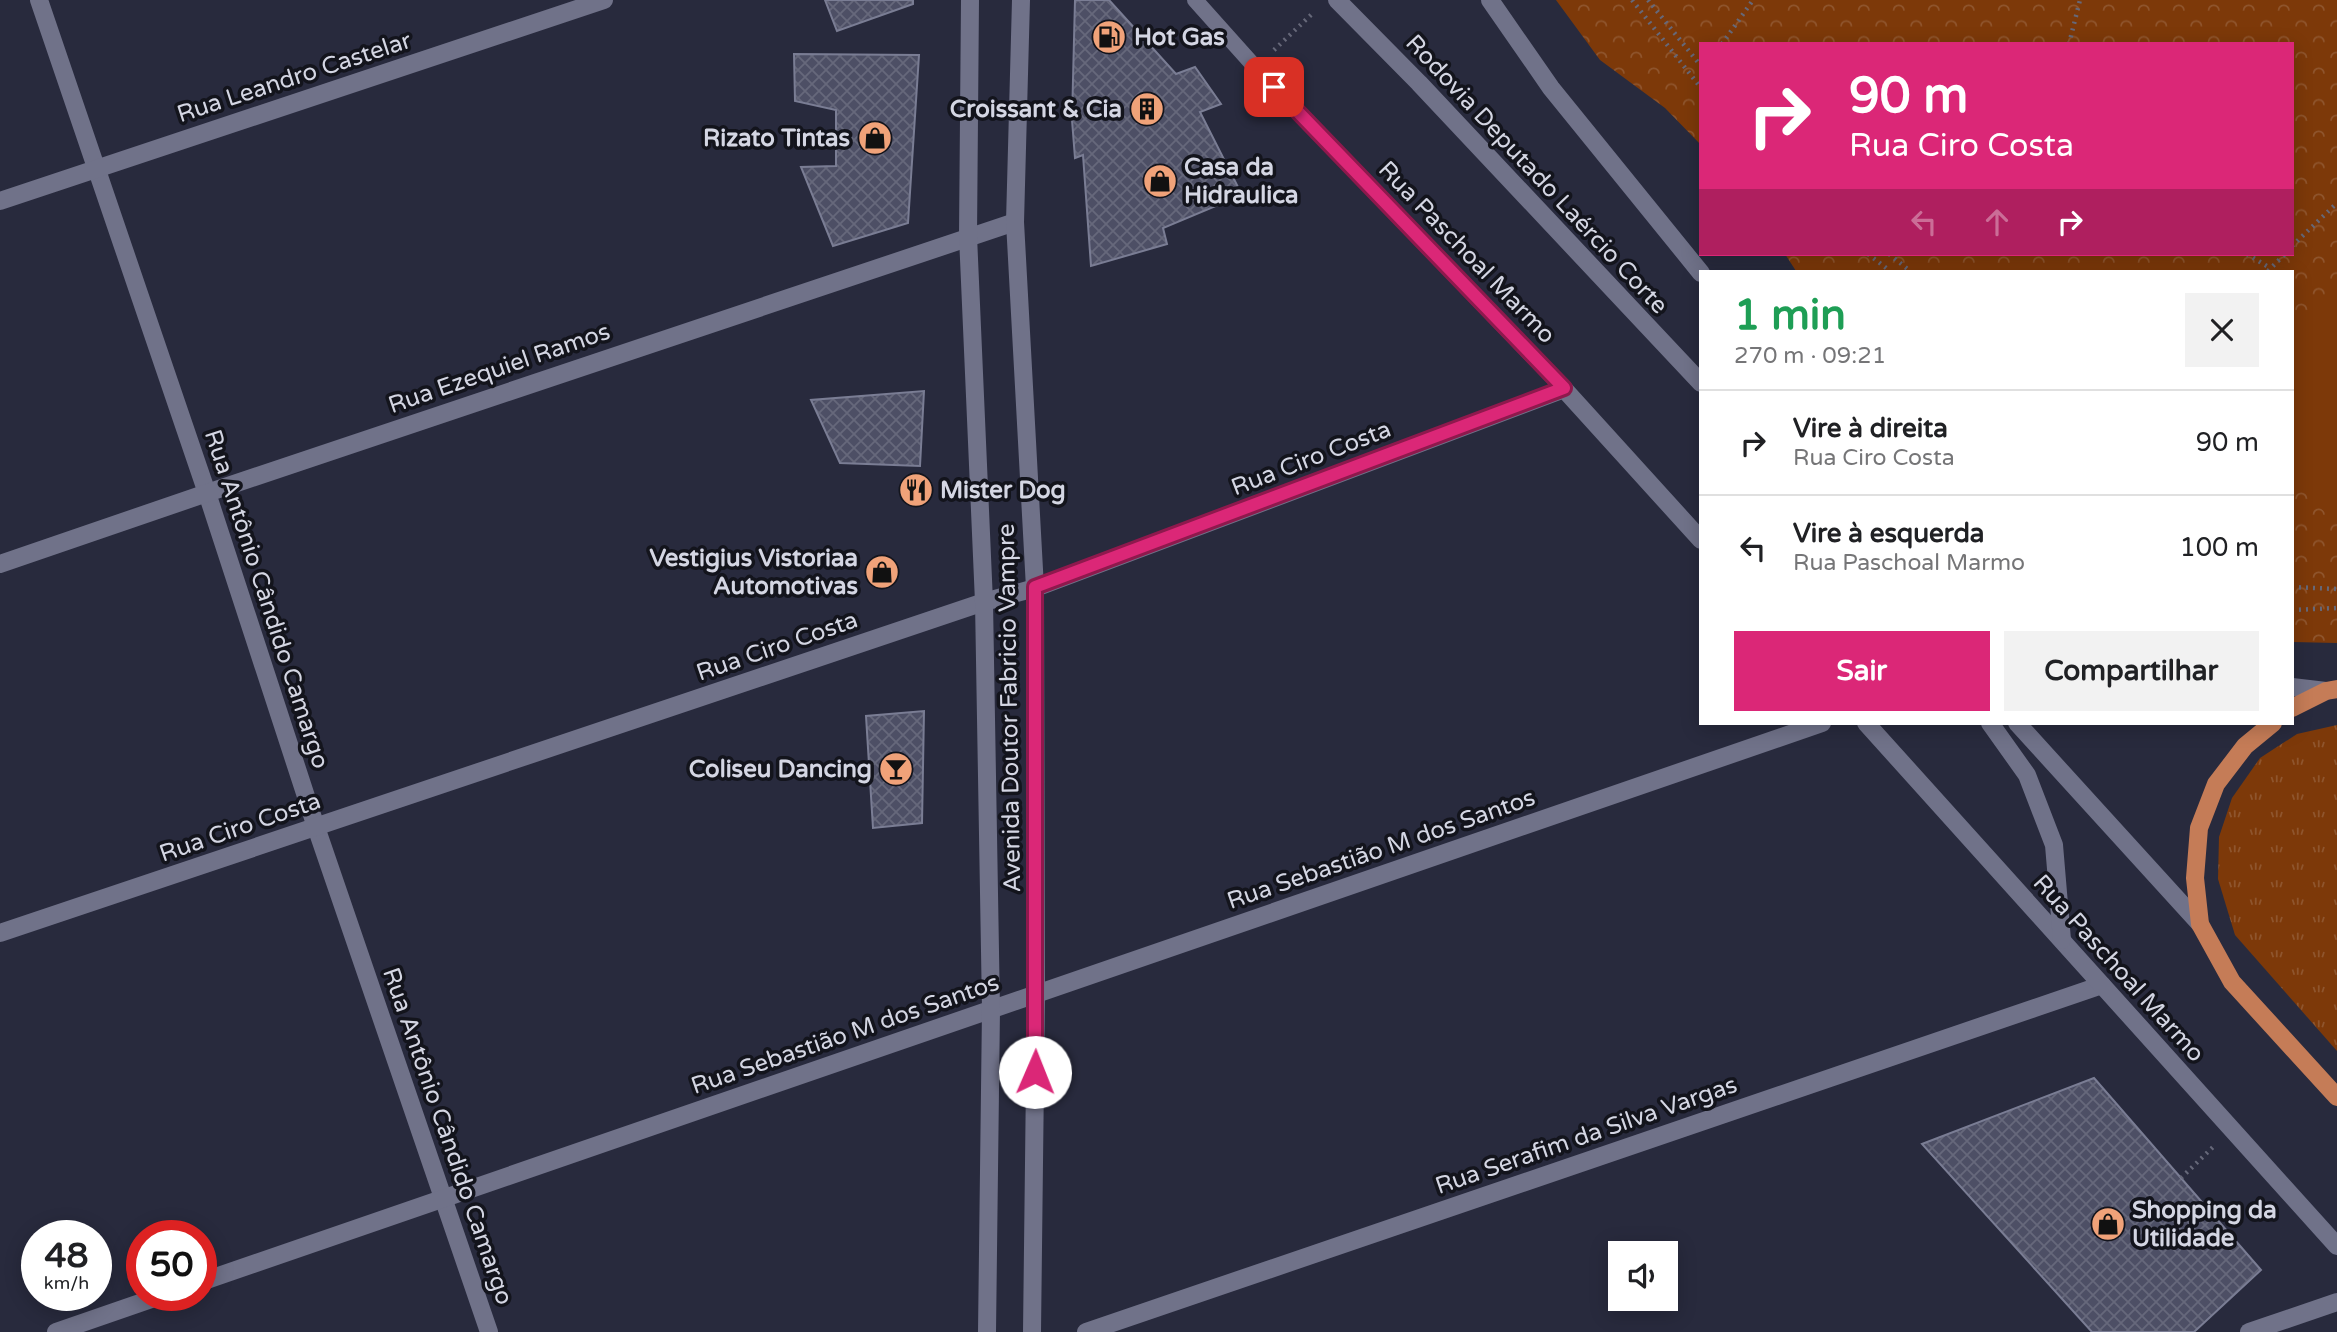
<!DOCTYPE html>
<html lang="pt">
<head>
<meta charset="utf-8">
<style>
  body { margin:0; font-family:"Varela Round",sans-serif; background:#f2f2f2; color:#202124; height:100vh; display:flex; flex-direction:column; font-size:26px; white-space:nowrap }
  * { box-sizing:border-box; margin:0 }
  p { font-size:23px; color:#757577 }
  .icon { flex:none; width:38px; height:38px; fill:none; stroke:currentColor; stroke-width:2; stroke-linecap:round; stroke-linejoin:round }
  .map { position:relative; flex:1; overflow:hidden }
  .panel { position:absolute; left:1699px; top:270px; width:595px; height:455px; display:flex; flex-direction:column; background:#fff; border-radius:0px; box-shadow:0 4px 18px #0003 }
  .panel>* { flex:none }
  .guide { position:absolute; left:1699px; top:42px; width:595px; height:214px; border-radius:0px; box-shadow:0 4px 18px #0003; background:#db2777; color:#fff; overflow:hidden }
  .controls { position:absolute; left:1608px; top:1241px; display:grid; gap:14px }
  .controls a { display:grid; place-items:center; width:70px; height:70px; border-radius:0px; background:#fff; box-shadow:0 4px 18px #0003; font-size:35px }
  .speed { position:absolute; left:21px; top:1220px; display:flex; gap:14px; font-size:35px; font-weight:700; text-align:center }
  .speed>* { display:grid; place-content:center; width:91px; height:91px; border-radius:50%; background:#fff; box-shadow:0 4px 18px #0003; line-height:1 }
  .speed small { font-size:18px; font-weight:400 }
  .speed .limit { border:10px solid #d22; background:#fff; color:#111 }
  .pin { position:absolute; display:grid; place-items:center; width:60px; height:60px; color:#fff; margin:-30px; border-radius:14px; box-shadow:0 4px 10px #0006 }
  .me { position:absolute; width:77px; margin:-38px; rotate:1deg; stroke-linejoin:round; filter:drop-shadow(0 0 5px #0008) }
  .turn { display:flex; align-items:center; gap:24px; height:147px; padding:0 35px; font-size:32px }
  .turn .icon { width:91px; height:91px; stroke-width:2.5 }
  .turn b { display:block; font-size:49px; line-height:60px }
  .lanes { display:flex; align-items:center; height:66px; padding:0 35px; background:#0003; justify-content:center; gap:35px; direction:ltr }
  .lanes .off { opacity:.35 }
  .round { display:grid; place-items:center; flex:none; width:74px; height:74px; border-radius:0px; background:#f2f2f2 }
  .headline { display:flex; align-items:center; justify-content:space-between; height:119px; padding:0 35px }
  h1 { font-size:42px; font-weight:700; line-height:52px; color:#1e9e55 }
  .action { display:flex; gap:14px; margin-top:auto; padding:14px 35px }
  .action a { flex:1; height:80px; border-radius:0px; background:#db2777; color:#fff; font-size:28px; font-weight:700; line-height:80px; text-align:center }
  .action a+a { background:#f2f2f2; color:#202124 }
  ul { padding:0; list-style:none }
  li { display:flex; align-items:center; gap:21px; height:105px; padding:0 35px; border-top:2px solid #e0e0e0 }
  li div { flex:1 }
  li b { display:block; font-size:26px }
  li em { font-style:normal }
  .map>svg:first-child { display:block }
  .grass { fill:url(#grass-tufts) }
  .park { fill:url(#park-crowns) }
  .pitch { fill:#7d3909 }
  .building { fill:url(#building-cross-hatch); stroke:#7a7d94; stroke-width:2 }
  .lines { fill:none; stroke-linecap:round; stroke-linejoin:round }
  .path { stroke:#666879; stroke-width:4.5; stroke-dasharray:2 5; stroke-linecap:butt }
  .service { stroke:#707289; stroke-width:16 }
  .minor { stroke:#707289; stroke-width:18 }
  .tertiary { stroke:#707289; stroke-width:18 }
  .secondary { stroke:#707289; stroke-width:18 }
  .primary { stroke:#c57c57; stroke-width:18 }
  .route-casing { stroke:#8e194d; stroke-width:18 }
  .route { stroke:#db2777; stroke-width:12 }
  .labels { text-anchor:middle; stroke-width:7; stroke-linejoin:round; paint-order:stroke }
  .poi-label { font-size:24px; font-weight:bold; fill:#d4d6e3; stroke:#13141c; text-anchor:start }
  .street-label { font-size:24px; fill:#d4d6e3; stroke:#13141c }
</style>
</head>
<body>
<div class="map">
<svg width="2337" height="1332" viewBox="0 0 2337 1332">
  <defs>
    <pattern id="grass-tufts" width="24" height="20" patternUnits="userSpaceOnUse" patternTransform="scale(1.75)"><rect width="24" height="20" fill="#7d3909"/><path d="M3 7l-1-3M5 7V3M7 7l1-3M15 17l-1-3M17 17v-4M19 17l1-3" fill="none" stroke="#8f552d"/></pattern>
    <pattern id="park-crowns" width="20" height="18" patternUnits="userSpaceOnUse" patternTransform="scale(1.75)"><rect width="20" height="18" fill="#7d3909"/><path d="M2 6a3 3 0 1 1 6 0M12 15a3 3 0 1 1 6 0" fill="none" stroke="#8f552d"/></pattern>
    <pattern id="building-cross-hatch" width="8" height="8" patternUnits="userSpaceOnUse" patternTransform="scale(1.75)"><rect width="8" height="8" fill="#4d4f65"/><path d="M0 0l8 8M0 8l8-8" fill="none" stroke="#66687b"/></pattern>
  </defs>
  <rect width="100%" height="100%" fill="#282a3d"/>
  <!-- grass -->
  <path class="grass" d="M 2337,725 L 2337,1051 L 2235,935 L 2218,879 L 2219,837 L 2232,798 L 2260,758 L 2297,734 Z"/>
  <!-- park -->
  <path class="park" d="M 1556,0 L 2337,0 L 2337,643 L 2293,642 L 2292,271 L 1796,271 L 1785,254 L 2292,254 L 2292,44 L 1701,44 L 1701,145 L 1665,108 L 1600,60 Z"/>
  <!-- pitch -->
  <path class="pitch" d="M 2337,300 L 2337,524 L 2292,480 L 2293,340 Z"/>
  <!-- building -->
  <g class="building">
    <path d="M 825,0 L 913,0 L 913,4 L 837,31 Z"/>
    <path d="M 1075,0 L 1109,0 L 1176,74 L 1195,67 L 1221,104 L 1200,112 L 1242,195 L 1163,228 L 1167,244 L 1091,266 L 1083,155 L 1075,158 L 1072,120 Z"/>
    <path d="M 794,54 L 919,55 L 908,223 L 833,246 L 801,167 L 836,166 L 836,110 L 795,101 Z"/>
    <path d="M 924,391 L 920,466 L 840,463 L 811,400 Z"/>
    <path d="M 924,711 L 922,823 L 873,828 L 866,716 Z"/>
    <path d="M 2094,1078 L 2261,1270 L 2194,1332 L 2092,1332 L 1922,1144 Z"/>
  </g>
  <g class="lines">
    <!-- path -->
    <g class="path">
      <path d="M 1632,0 L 1701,88"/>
      <path d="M 1648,0 L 1701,66"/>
      <path d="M 1722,44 L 1753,0"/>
      <path d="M 2069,44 L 2080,0"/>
      <path d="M 1274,50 L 1313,13"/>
      <path d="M 2292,246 L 2337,203"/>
      <path d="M 1868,254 L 1890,271"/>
      <path d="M 1889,254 L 1910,271"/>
      <path d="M 2247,254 L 2270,268"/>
      <path d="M 2268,271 L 2285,254"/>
      <path d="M 2292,587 L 2337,589"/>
      <path d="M 2292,610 L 2337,608"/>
      <path d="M 2181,1178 L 2213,1147"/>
    </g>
    <!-- service -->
    <path class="service" d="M 1195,0 L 1255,67 L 1564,389"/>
    <!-- minor -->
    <g class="minor">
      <path d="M 39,0 L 207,493 L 316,827 L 489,1332"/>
      <path d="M 0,201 L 604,0"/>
      <path d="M 0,564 L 207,493 L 1015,222"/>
      <path d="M 0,933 L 984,602"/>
      <path d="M 201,1282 L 1822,723"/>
      <path d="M 56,1332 L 163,1295"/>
      <path d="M 1086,1332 L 2102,985"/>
    </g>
    <!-- tertiary -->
    <g class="tertiary">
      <path d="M 984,602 L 1035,588 L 1564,389 L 1701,540"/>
      <path d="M 1866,723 L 2337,1246"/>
      <path d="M 2249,1332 L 2337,1302"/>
    </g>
    <!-- secondary -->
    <g class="secondary">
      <path d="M 970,0 L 968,236 L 984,602 L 991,1009 L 987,1332"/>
      <path d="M 1021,0 L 1015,222 L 1035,588 L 1036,994 L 1032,1332"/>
      <path d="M 1337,0 L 1419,83 L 1701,383"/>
      <path d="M 1490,0 L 1551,88 L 1701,273"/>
      <path d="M 2292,687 L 2326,691"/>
      <path d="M 1990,723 L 2027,775 L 2054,845 L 2062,940"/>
      <path d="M 2017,723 L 2200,924"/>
    </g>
    <!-- primary -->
    <g class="primary">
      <path d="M 2292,708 L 2326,691 L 2337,689"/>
      <path d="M 2273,723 L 2245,746 L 2216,784 L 2199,828 L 2195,878 L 2200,924 L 2232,982 L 2337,1097"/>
    </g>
  </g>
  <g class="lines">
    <!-- route casing -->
    <g class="route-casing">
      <path id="route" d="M 1035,1072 L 1035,587 L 1564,388 L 1274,87"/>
    </g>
    <!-- route -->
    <use href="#route" class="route"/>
  </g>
  <!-- icons -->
  <defs>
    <g id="fuel-disc" transform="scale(1.75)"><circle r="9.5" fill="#f0a279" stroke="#13141c"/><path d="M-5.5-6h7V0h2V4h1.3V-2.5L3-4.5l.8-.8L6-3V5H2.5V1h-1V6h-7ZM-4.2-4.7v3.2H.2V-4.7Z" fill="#111"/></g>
    <g id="building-disc" transform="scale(1.75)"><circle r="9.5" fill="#f0a279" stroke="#13141c"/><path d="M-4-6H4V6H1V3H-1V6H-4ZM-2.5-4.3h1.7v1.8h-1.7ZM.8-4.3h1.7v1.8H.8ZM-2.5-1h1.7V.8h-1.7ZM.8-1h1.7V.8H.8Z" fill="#111"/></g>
    <g id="shop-disc" transform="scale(1.75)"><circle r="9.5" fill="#f0a279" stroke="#13141c"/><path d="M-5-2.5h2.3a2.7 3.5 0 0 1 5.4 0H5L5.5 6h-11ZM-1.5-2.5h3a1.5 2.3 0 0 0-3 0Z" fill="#111"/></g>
    <g id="restaurant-disc" transform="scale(1.75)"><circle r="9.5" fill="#f0a279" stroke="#13141c"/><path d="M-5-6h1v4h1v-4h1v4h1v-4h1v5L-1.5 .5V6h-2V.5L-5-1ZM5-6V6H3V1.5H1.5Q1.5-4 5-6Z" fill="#111"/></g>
    <g id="bar-disc" transform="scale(1.75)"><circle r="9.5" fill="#f0a279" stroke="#13141c"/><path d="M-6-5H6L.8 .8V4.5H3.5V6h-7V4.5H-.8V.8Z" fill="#111"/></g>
  </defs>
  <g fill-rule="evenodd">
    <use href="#fuel-disc" x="1109" y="37"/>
    <use href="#building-disc" x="1147" y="109"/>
    <use href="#shop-disc" x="875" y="138"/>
    <use href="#shop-disc" x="1160" y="181"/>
    <use href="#restaurant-disc" x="916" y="490"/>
    <use href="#shop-disc" x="882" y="572"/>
    <use href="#bar-disc" x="896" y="769"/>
    <use href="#shop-disc" x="2108" y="1224"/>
  </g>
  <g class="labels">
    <!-- poi labels -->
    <g class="poi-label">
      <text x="1134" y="45">Hot Gas</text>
      <text x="1122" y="117" text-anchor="end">Croissant &amp; Cia</text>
      <text x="850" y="146" text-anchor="end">Rizato Tintas</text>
      <text x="1184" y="175">Casa da<tspan x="1184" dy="28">Hidraulica</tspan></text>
      <text x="940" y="498">Mister Dog</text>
      <text x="858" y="566" text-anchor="end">Vestigius Vistoriaa<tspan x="858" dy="28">Automotivas</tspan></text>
      <text x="872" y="777" text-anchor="end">Coliseu Dancing</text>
      <text x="2132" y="1218">Shopping da<tspan x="2132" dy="28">Utilidade</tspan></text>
    </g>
    <!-- street labels -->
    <g class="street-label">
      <text transform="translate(294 77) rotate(-18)" y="8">Rua Leandro Castelar</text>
      <text transform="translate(1537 174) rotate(47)" y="8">Rodovia Deputado Laércio Corte</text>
      <text transform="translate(1467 252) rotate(46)" y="8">Rua Paschoal Marmo</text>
      <text transform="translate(499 368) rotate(-19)" y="8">Rua Ezequiel Ramos</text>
      <text transform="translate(1311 458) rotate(-21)" y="8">Rua Ciro Costa</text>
      <text transform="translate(267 599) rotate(72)" y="8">Rua Antônio Cândido Camargo</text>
      <text transform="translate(777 646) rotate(-19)" y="8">Rua Ciro Costa</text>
      <text transform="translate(1009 708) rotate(-91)" y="8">Avenida Doutor Fabricio Vampre</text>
      <text transform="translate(240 827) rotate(-19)" y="8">Rua Ciro Costa</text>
      <text transform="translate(1381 849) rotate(-19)" y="8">Rua Sebastião M dos Santos</text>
      <text transform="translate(2119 968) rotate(48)" y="8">Rua Paschoal Marmo</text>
      <text transform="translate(845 1034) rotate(-19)" y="8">Rua Sebastião M dos Santos</text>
      <text transform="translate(1586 1135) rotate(-19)" y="8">Rua Serafim da Silva Vargas</text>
      <text transform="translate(448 1136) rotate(71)" y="8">Rua Antônio Cândido Camargo</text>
    </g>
  </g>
</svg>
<div class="controls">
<a><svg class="icon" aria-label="sound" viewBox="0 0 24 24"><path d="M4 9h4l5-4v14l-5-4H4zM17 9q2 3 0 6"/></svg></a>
</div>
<div class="speed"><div>48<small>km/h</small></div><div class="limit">50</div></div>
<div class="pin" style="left:1274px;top:87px;background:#d93025"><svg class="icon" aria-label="arrive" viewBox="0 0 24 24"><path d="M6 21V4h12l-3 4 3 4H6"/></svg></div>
<svg class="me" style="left:1035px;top:1072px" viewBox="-20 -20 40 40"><circle r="19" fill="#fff"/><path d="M0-13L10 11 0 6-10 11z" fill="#db2777"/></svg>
<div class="guide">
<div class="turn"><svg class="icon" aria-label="right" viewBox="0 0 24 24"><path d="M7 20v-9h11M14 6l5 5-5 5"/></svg><div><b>90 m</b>Rua Ciro Costa</div></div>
<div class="lanes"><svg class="icon off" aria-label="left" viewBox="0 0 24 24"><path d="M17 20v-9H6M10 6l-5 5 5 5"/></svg><svg class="icon off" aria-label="ahead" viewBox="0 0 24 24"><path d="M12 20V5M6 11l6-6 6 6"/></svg><svg class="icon" aria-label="right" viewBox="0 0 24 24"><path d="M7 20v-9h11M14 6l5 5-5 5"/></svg></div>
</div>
<section class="panel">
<div class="headline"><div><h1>1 min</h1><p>270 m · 09:21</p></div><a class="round"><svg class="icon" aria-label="close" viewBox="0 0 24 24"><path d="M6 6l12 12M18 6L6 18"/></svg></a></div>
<ul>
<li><svg class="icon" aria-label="right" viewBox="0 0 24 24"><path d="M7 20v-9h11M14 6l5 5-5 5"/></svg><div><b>Vire à direita</b><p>Rua Ciro Costa</p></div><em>90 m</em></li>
<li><svg class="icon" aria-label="left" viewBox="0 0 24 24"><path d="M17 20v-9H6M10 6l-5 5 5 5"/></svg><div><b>Vire à esquerda</b><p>Rua Paschoal Marmo</p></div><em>100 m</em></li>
</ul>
<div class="action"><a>Sair</a><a>Compartilhar</a></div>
</section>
</div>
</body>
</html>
